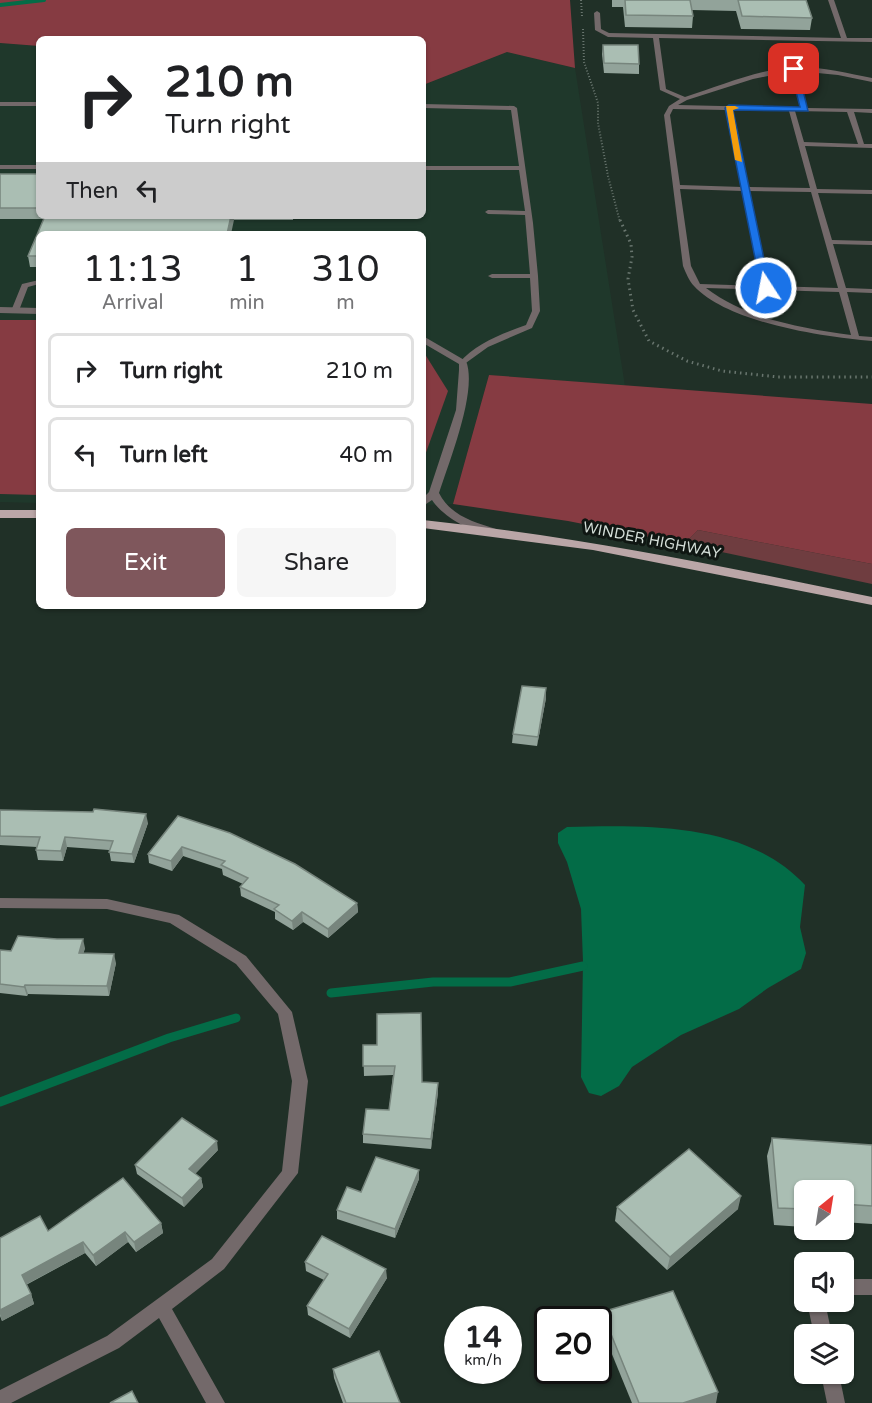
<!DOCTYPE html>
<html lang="en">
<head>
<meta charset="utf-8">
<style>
  body { margin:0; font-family:"Varela Round",sans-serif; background:#f6f6f6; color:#202124; height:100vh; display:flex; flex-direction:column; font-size:22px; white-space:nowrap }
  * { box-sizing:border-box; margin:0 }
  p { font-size:20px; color:#757577 }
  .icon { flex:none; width:33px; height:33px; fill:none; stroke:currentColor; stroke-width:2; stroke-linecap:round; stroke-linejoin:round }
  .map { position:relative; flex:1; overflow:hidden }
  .drawer { position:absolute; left:36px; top:231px; width:390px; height:378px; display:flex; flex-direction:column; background:#fff; border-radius:9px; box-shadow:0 2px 4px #0004 }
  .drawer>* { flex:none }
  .hud { position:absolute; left:36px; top:36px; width:390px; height:183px; border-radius:9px; box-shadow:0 2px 4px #0004; background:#fff; color:#202124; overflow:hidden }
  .needle { width:39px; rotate:30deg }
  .tools { position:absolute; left:794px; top:1180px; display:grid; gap:12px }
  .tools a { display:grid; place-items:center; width:60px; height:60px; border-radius:9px; background:#fff; box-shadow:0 2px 4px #0004; font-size:30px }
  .speed { position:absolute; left:444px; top:1306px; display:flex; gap:12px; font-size:30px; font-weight:700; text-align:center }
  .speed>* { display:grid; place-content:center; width:78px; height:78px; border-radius:50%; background:#fff; box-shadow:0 2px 4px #0004; line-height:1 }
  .speed small { font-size:15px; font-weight:400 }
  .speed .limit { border:3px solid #111; border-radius:9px; background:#fff; color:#111 }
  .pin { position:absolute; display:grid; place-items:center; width:51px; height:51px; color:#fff; margin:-26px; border-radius:12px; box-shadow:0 3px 9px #0006 }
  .me { position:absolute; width:66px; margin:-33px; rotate:349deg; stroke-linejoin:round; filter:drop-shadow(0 0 4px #0008) }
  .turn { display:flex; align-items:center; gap:21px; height:126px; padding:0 30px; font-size:27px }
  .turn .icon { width:78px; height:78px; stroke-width:2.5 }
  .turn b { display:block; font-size:42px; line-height:51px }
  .then { display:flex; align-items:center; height:57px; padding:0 30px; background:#0003; gap:12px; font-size:22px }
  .eta { display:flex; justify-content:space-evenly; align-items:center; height:102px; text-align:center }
  .eta b { font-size:36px; font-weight:600; line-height:42px }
  .primary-button { display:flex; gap:12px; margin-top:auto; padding:12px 30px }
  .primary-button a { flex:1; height:69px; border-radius:9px; background:#7f575c; color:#fff; font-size:24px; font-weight:600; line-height:69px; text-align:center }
  .primary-button a+a { background:#f6f6f6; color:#202124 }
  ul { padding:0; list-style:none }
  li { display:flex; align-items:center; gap:18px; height:75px; margin:0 12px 9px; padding:0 18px; border:3px solid #e0e0e0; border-radius:9px }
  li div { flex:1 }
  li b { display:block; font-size:22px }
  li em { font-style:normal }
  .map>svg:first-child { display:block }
  .built { fill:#1f382b }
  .green { fill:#6f3d40 }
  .forest { fill:#863b42 }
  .water { fill:#036c47 }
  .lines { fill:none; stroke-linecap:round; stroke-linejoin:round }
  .stream-far1 { stroke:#036c47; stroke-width:4 }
  .stream { stroke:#036c47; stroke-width:9 }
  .path-far1 { stroke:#68756e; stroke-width:2; stroke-dasharray:1 2; stroke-linecap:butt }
  .path { stroke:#68756e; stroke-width:3; stroke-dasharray:1.5 4; stroke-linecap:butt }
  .lane { fill:#73696a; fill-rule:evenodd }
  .street { fill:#73696a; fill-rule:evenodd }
  .primary { fill:#baa6a7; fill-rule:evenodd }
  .wall { fill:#92a39a }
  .shaded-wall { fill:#77857d }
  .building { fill:#aabeb3; stroke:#77857d; stroke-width:1.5 }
  .route { fill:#1a73e8; stroke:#114b97; stroke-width:1.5 }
  .slow { fill:#f59e0b }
  .labels { text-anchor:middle; stroke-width:6; stroke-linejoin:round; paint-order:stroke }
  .street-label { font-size:15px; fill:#d4ded8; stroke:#0f1612 }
</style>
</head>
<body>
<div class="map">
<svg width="872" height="1403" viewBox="0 0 872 1403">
  <rect width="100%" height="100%" fill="#203027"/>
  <!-- built -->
  <path class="built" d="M 0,43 L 39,46 L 39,216 L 423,216 L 423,85 L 507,52 L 575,68 L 625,386 L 489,375 L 453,504 L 423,505 L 423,234 L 39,234 L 39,503 L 0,502 Z"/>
  <!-- green -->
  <path class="green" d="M 698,530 L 872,564 L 872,584 L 684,544 Z"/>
  <!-- forest -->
  <g class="forest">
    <path d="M 0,0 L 570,0 L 575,68 L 507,52 L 423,85 L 423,39 L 39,39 L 39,46 L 0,43 Z"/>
    <path d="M 0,320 L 39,320 L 39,495 L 0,494 Z"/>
    <path d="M 423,351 L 448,391 L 423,461 Z"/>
    <path d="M 489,375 L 872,404 L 872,564 L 698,530 L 684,544 L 568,521 L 453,504 Z"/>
  </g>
  <!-- water -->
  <path class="water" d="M 567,827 C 646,825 747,822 805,885 L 800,927 L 806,953 L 801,969 L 768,988 L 739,1009 L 681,1035 L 632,1067 L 619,1086 L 601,1096 L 589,1093 L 581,1077 L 583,962 L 581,909 L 567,862 L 558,843 L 558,833 Z"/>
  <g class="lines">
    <!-- stream-far1 -->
    <path class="stream-far1" d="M 0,5 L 44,0"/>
    <!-- stream -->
    <g class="stream">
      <path d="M 331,993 L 433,982 L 510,982 L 583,966"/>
      <path d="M 0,1102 L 169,1038 L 236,1018"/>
    </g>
    <!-- path-far1 -->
    <g class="path-far1">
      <path d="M 581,0 L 582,16"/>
      <path d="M 583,29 L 584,62 L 598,103 L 598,123 L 608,176 L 620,222"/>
    </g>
    <!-- path -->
    <path class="path" d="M 620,220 L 631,244 L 632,257 L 628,279 L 633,310 L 649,341 L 687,361 L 722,371 L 778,377 L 872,377"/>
    <!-- lane -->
    <g class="lane">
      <path d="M 828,0 L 834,0 L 847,38 L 872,38 L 872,42 L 659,38 L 666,89 L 685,97 C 720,86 757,70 793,67 C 818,66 848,73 872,78 L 872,82 L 838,75 L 797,71 L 807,108 L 872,109 L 872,113 L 854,112 L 864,144 L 872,144 L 872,148 L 805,146 L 817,189 L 872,190 L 872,194 L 818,193 L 832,240 L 872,241 L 872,245 L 833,244 L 846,288 L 872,289 L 872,293 L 847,292 L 859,336 L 872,337 L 872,341 C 824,337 728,323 694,286 C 689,281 686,273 683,266 L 664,115 L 669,106 L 680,99 L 660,90 L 653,38 L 608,37 L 595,30 L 594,13 L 597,11 L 600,13 L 601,29 L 609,33 L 841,38 ZM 792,71 L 801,108 L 678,105 L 687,100 L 753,79 ZM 673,109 L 726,110 L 742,187 L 680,185 L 670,115 ZM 732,110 L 789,111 L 810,188 L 749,187 ZM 795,111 L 847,112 L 858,144 L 804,142 ZM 680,189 L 743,191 L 762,286 L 700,284 L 691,266 ZM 749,191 L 811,192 L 838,288 L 769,286 ZM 706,288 L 839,292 L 851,335 C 801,328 747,319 706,288 Z"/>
      <rect x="0" y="102" width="39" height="4"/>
      <path d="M 423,104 L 514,106 L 517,108 L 533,223 L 538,276 L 540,311 L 532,328 L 488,347 L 463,365 L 459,363 C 476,343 502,334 526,325 L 532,311 L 530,278 L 492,278 L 488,276 L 492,274 L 530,274 L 525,215 L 488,214 L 485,212 L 488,210 L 525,211 L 519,170 L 423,170 L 423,166 L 519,166 L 511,110 L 423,108 Z"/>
      <rect x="0" y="165" width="39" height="4"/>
      <path d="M 39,280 L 39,284 L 28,287 L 18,313 L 12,313 L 11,311 L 22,284 Z"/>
    </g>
    <!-- street -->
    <g class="street">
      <path d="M 0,307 L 39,308 L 39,314 L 0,313 Z"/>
      <path d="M 423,336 L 466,361 C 478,390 449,462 439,493 C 450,515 473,522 496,529 L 497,531 L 496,533 C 475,536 443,517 432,500 L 423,506 L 423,498 L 429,492 L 456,410 L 459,370 L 459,364 L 423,343 Z"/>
      <path d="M 0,898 L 107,899 L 179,915 L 246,956 L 292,1012 L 308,1081 L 298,1173 L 224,1269 L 172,1309 L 225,1403 L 206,1403 L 159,1318 L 119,1348 L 11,1403 L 0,1403 L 0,1390 L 107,1336 L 212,1259 L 282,1171 L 292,1081 L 278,1014 L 236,964 L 170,923 L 107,909 L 0,908 Z"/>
      <rect x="843" y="1279" width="29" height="16"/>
      <path d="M 807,1302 L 825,1302 L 832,1335 L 814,1335 Z"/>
      <path d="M 821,1374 L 839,1374 L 845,1403 L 827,1403 Z"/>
    </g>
    <!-- primary -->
    <g class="primary">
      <rect x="0" y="510" width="39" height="8"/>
      <path d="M 423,520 C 574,536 723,566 872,597 L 872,605 L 593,550 L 423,528 Z"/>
    </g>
  </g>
  <!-- wall -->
  <g class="wall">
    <path d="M 612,0 L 806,0 L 812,18 L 810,30 L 741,29 L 736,11 L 692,10 L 693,16 L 692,28 L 625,27 L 623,7 L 612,7 Z"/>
    <path d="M 603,45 L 639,64 L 639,74 L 604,73 L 602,54 Z"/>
    <path d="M 0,174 L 39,174 L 39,216 L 293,216 L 293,220 L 234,220 L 39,234 L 39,267 L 30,267 L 28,256 L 44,219 L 0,219 Z"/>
    <path d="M 546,688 L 546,698 L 537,746 L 512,743 L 513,734 Z"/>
    <path d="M 0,810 L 148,823 L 134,863 L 111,861 L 109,850 L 67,847 L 63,861 L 38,860 L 36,850 L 37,847 L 0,845 Z"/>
    <path d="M 178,816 L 357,903 L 358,912 L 328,938 L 303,922 L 293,930 L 275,919 L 275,912 L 241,896 L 240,887 L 243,884 L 223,875 L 222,869 L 183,856 L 172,871 L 149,863 L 148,854 Z"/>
    <path d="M 85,948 L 83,954 L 116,963 L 109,996 L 28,994 L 27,996 L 0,993 L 0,950 L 11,951 Z"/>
    <path d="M 363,1045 L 422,1082 L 438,1083 L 438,1092 L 431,1149 L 363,1143 L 363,1134 L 389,1110 L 393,1075 L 364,1076 Z"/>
    <path d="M 772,1138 L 872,1145 L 872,1224 L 843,1222 L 843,1191 L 804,1191 L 804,1227 L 774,1225 L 767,1156 Z"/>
    <path d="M 218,1150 L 195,1174 L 201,1178 L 203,1187 L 184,1207 L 137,1174 L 135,1165 Z"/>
    <path d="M 419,1170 L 419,1179 L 395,1238 L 337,1219 L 337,1210 L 361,1192 Z"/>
    <path d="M 617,1207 L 738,1209 L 667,1270 L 615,1221 Z"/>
    <path d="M 161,1223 L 163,1233 L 136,1252 L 128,1242 L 96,1266 L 85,1253 L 26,1285 L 31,1294 L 34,1304 L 2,1321 L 0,1316 L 0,1238 L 48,1231 Z"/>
    <path d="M 305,1262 L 387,1278 L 350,1338 L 308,1315 L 307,1306 L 324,1280 L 306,1271 Z"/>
    <path d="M 602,1312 L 716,1403 L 632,1403 L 600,1325 Z"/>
    <path d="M 333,1369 L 400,1403 L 343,1403 L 334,1378 Z"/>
  </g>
  <!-- shaded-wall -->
  <g class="shaded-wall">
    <path d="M 231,216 L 234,216 L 234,220 L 231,234 L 227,234 Z"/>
    <path d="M 546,688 L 546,698 L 537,746 L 538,737 Z"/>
    <path d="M 146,814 L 148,823 L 134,863 L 132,854 Z"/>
    <path d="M 65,837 L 67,847 L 63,861 L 61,851 Z"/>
    <path d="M 182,847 L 183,856 L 172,871 L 171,861 Z"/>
    <path d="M 357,903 L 358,912 L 328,938 L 328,929 Z"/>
    <path d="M 302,912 L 303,922 L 293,930 L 292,921 Z"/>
    <path d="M 83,939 L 85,948 L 81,963 L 79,953 Z"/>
    <path d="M 114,954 L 116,963 L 109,996 L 107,986 Z"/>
    <path d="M 25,985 L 28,994 L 27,996 L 24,987 Z"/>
    <path d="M 438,1083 L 438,1092 L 431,1149 L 431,1139 Z"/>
    <path d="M 217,1141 L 218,1150 L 190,1179 L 189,1169 Z"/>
    <path d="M 419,1170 L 419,1179 L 395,1238 L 395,1229 Z"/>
    <path d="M 201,1178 L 203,1187 L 184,1207 L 182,1198 Z"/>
    <path d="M 741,1196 L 738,1209 L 667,1270 L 670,1257 Z"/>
    <path d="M 161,1223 L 163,1233 L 136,1252 L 134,1242 Z"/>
    <path d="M 125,1232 L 128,1242 L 96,1266 L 93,1255 Z"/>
    <path d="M 83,1242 L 85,1253 L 25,1285 L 22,1275 Z"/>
    <path d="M 386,1269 L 387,1278 L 350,1338 L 349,1329 Z"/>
    <path d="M 31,1294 L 34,1304 L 2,1321 L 0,1314 L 0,1310 Z"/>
    <path d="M 718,1392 L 716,1403 L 683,1403 Z"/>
  </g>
  <!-- building -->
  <g class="building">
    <path d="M 625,0 L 690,0 L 693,16 L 626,15 Z"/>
    <path d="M 738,0 L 806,0 L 812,18 L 742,16 Z"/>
    <path d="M 603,45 L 638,45 L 639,64 L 604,63 Z"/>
    <rect x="0" y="174" width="39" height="34"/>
    <path d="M 45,216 L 231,216 L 227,234 L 39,234 L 39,256 L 28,256 Z"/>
    <path d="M 522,686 L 546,688 L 538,737 L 513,734 Z"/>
    <path d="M 94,809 L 146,814 L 132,854 L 109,852 L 113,841 L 65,837 L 61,851 L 36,850 L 40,837 L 0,836 L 0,810 L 93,812 Z"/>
    <path d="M 178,816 L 230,833 L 295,864 L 357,903 L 328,929 L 302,912 L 292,921 L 274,909 L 279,905 L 240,887 L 248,878 L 221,865 L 225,861 L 182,847 L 171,861 L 148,854 Z"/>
    <path d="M 18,936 L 57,939 L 83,939 L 79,953 L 114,954 L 107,986 L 25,985 L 24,987 L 0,984 L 0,950 L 11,951 Z"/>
    <path d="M 421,1013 L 422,1082 L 438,1083 L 431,1139 L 363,1134 L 366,1109 L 389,1110 L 395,1066 L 363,1066 L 363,1045 L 377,1045 L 377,1014 Z"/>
    <path d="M 182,1118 L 217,1141 L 189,1169 L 201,1178 L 182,1198 L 135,1165 Z"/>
    <path d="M 772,1138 L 872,1145 L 872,1206 L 843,1204 L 843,1191 L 804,1191 L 804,1209 L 778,1208 Z"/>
    <path d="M 689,1149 L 741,1196 L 670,1257 L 617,1207 Z"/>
    <path d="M 376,1157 L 419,1170 L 395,1229 L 337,1210 L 347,1187 L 361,1192 Z"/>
    <path d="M 123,1178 L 161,1223 L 134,1242 L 125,1232 L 93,1255 L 83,1242 L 22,1275 L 31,1294 L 0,1310 L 0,1238 L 40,1216 L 48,1231 Z"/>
    <path d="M 322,1236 L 386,1269 L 349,1329 L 307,1306 L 328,1274 L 305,1262 Z"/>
    <path d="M 673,1291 L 718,1392 L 683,1403 L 639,1403 L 602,1312 Z"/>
    <path d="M 379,1351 L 400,1403 L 346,1403 L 333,1369 Z"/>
    <path d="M 132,1391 L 138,1403 L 110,1403 Z"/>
  </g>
  <!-- route -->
  <path class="route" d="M 794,67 L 798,69 L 808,111 L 733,110 L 770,288 L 766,291 L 761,288 L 725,108 L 729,105 L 800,107 L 790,69 Z"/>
  <!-- slow -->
  <path class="slow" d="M 726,106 L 735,106 L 739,108 L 733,110 L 742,162 L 735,160 Z"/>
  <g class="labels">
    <!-- street labels -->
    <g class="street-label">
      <text transform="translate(652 540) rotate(11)" y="5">WINDER HIGHWAY</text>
    </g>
  </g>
</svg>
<div class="tools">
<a><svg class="needle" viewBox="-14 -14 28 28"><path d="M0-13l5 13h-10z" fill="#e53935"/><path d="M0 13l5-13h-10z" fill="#757577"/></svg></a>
<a><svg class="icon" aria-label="sound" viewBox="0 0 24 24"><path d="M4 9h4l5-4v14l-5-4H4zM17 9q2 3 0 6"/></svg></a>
<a><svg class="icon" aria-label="layers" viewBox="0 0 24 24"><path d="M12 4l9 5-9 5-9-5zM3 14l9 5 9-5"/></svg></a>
</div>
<div class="speed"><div>14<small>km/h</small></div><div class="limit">20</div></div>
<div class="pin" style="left:794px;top:69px;background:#d93025"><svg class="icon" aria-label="arrive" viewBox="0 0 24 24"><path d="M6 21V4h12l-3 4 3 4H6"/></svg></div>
<svg class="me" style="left:766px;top:288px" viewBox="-20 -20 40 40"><circle r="17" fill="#1a73e8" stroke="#fff" stroke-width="3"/><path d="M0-11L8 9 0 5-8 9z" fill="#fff"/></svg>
<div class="hud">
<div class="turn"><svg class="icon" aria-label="right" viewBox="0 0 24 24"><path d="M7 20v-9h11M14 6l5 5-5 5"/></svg><div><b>210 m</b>Turn right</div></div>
<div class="then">Then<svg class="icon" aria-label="left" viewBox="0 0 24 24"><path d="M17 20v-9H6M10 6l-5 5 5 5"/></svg></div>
</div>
<section class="drawer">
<div class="eta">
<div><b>11:13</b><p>Arrival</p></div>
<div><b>1</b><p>min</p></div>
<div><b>310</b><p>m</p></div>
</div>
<ul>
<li><svg class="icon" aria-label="right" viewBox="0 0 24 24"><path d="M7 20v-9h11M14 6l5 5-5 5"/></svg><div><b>Turn right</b></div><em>210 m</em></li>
<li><svg class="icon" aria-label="left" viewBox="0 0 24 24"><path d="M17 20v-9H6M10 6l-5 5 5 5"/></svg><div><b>Turn left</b></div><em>40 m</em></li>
</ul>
<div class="primary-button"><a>Exit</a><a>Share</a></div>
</section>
</div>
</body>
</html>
